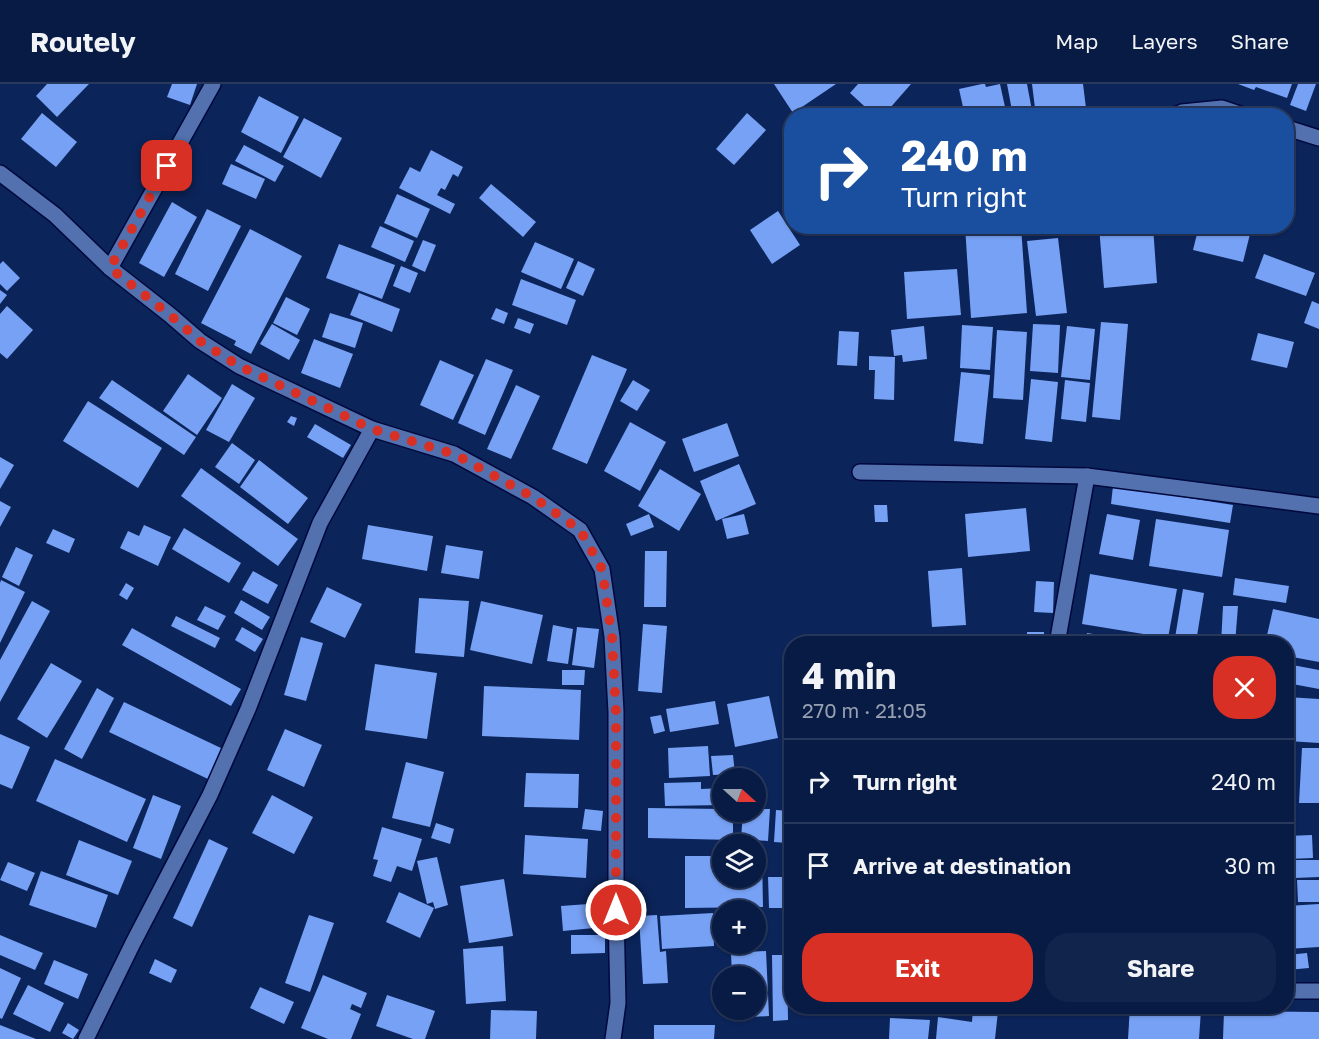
<!DOCTYPE html>
<html lang="en">
<head>
<meta charset="utf-8">
<style>
  body { margin:0; font-family:"Golos Text",sans-serif; background:#11244b; color:#f1f3f6; height:100vh; display:flex; flex-direction:column; font-size:22px; white-space:nowrap }
  * { box-sizing:border-box; margin:0 }
  p { font-size:20px; color:#98a1b2 }
  .icon { flex:none; width:33px; height:33px; fill:none; stroke:currentColor; stroke-width:2; stroke-linecap:round; stroke-linejoin:round }
  .map { position:relative; flex:1; overflow:hidden }
  .details { position:absolute; left:784px; top:552px; width:510px; height:378px; display:flex; flex-direction:column; background:#081b44; border-radius:24px; box-shadow:0 2px 4px #0004,0 0 0 2px #29395d }
  .details>* { flex:none }
  .hud { position:absolute; left:784px; top:24px; width:510px; height:126px; border-radius:24px; box-shadow:0 2px 4px #0004,0 0 0 2px #29395d; background:#1a4fa0; color:#fff; overflow:hidden }
  .needle { width:39px; rotate:111deg }
  .fabs { position:absolute; left:712px; top:684px; display:grid; gap:12px }
  .fabs a { display:grid; place-items:center; width:54px; height:54px; border-radius:50%; background:#081b44; box-shadow:0 2px 4px #0004,0 0 0 2px #29395d; font-size:30px }
  .pin { position:absolute; display:grid; place-items:center; width:51px; height:51px; color:#fff; margin:-26px; border-radius:12px; box-shadow:0 3px 9px #0006 }
  .me { position:absolute; width:66px; margin:-33px; rotate:0deg; stroke-linejoin:round; filter:drop-shadow(0 0 4px #0008) }
  .turn { display:flex; align-items:center; gap:21px; height:126px; padding:0 18px; font-size:27px }
  .turn .icon { width:78px; height:78px; stroke-width:2.5 }
  .turn b { display:block; font-size:42px; line-height:51px }
  .round { display:grid; place-items:center; flex:none; width:63px; height:63px; border-radius:24px; background:#11244b }
  .overview { display:flex; align-items:center; justify-content:space-between; height:102px; padding:0 18px }
  h1 { font-size:36px; font-weight:700; line-height:45px }
  .primary-button { display:flex; gap:12px; margin-top:auto; padding:12px 18px }
  .primary-button a { flex:1; height:69px; border-radius:24px; background:#d93025; color:#fff; font-size:24px; font-weight:700; line-height:69px; text-align:center }
  .primary-button a+a { background:#11244b; color:#f1f3f6 }
  ul { padding:0; list-style:none }
  li { display:flex; align-items:center; gap:18px; height:84px; padding:0 18px; border-top:2px solid #29395d }
  li div { flex:1 }
  li b { display:block; font-size:22px }
  li em { font-style:normal }
  header { display:flex; align-items:center; gap:36px; box-sizing:border-box; height:84px; padding:0 30px; background:#081b44; border-bottom:2px solid #29395d }
  header strong { font-size:28px }
  nav { display:flex; gap:33px; margin-inline-start:auto; font-size:21px }
  .map>svg:first-child { display:block }
  .building { fill:#77a1f4 }
  .lines { fill:none; stroke-linecap:round; stroke-linejoin:round }
  .street-casing { stroke:#00083d; stroke-width:18 }
  .street { stroke:#5271ae; stroke-width:15 }
  .route { stroke:#d93025; stroke-width:10; stroke-dasharray:0 18 }
</style>
</head>
<body>
<header>
<strong>Routely</strong>
<nav><a>Map</a><a>Layers</a><a>Share</a></nav>
</header>
<div class="map">
<svg width="1319" height="955" viewBox="0 0 1319 955">
  <rect width="100%" height="100%" fill="#0b245a"/>
  <!-- building -->
  <g class="building">
    <path d="M 47,0 L 89,0 L 57,33 L 36,12 Z"/>
    <path d="M 172,0 L 197,0 L 190,21 L 167,13 Z"/>
    <path d="M 774,0 L 836,0 L 793,29 Z"/>
    <path d="M 858,0 L 911,0 L 883,32 L 875,32 L 850,9 Z"/>
    <path d="M 982,0 L 985,0 L 986,3 L 1000,0 L 1007,32 L 965,32 L 959,5 Z"/>
    <path d="M 1007,0 L 1027,0 L 1033,32 L 1013,32 Z"/>
    <path d="M 1032,0 L 1083,0 L 1087,32 L 1036,32 Z"/>
    <path d="M 1238,0 L 1292,0 L 1287,14 L 1256,3 L 1254,6 Z"/>
    <path d="M 1298,0 L 1316,0 L 1306,27 L 1290,21 Z"/>
    <path d="M 259,12 L 299,33 L 281,69 L 241,48 Z"/>
    <path d="M 42,29 L 77,58 L 56,83 L 21,55 Z"/>
    <path d="M 747,29 L 766,46 L 734,81 L 716,65 Z"/>
    <path d="M 304,34 L 342,54 L 321,94 L 283,73 Z"/>
    <path d="M 244,61 L 284,82 L 275,98 L 235,77 Z"/>
    <path d="M 431,66 L 463,83 L 458,93 L 453,90 L 445,106 L 441,104 L 437,111 L 455,120 L 450,130 L 399,104 L 410,83 L 420,88 Z"/>
    <path d="M 231,80 L 265,95 L 256,115 L 222,100 Z"/>
    <path d="M 491,100 L 536,138 L 523,153 L 479,114 Z"/>
    <path d="M 397,110 L 430,125 L 417,154 L 384,139 Z"/>
    <path d="M 172,118 L 197,133 L 164,193 L 139,179 Z"/>
    <path d="M 207,125 L 241,142 L 208,207 L 175,190 Z"/>
    <path d="M 778,127 L 800,161 L 772,180 L 750,146 Z"/>
    <path d="M 380,142 L 414,157 L 405,178 L 371,163 Z"/>
    <path d="M 965,142 L 1021,142 L 1027,229 L 971,234 Z"/>
    <path d="M 1099,142 L 1153,142 L 1157,199 L 1104,204 Z"/>
    <path d="M 1199,142 L 1252,142 L 1243,178 L 1193,166 Z"/>
    <path d="M 250,145 L 302,172 L 251,270 L 234,261 L 236,257 L 201,239 Z"/>
    <path d="M 1058,154 L 1067,229 L 1036,232 L 1027,157 Z"/>
    <path d="M 423,156 L 436,161 L 425,188 L 412,182 Z"/>
    <path d="M 535,158 L 574,175 L 561,205 L 521,188 Z"/>
    <path d="M 339,160 L 395,181 L 382,215 L 326,194 Z"/>
    <path d="M 1264,170 L 1315,189 L 1306,212 L 1255,194 Z"/>
    <path d="M 3,177 L 20,194 L 7,207 L 0,200 L 0,180 Z"/>
    <path d="M 578,177 L 595,185 L 583,212 L 566,204 Z"/>
    <path d="M 401,182 L 418,189 L 410,209 L 393,202 Z"/>
    <path d="M 957,185 L 961,231 L 907,235 L 904,188 Z"/>
    <path d="M 521,195 L 576,216 L 567,241 L 512,221 Z"/>
    <path d="M 0,206 L 7,211 L 0,220 Z"/>
    <path d="M 359,209 L 400,225 L 392,248 L 350,231 Z"/>
    <path d="M 286,213 L 310,225 L 297,251 L 273,239 Z"/>
    <path d="M 1312,217 L 1319,220 L 1319,245 L 1304,239 Z"/>
    <path d="M 7,222 L 33,246 L 7,275 L 0,269 L 0,230 Z"/>
    <path d="M 496,224 L 508,229 L 504,240 L 491,235 Z"/>
    <path d="M 330,229 L 363,239 L 355,264 L 322,253 Z"/>
    <path d="M 518,234 L 534,240 L 530,250 L 514,244 Z"/>
    <path d="M 1101,238 L 1128,240 L 1120,336 L 1092,333 Z"/>
    <path d="M 272,240 L 300,256 L 289,276 L 260,260 Z"/>
    <path d="M 1033,240 L 1060,241 L 1058,289 L 1030,287 Z"/>
    <path d="M 962,241 L 993,243 L 990,286 L 960,284 Z"/>
    <path d="M 924,242 L 927,275 L 903,278 L 902,271 L 894,272 L 891,246 Z"/>
    <path d="M 1067,242 L 1095,245 L 1090,296 L 1061,293 Z"/>
    <path d="M 997,246 L 1027,248 L 1023,316 L 993,314 Z"/>
    <path d="M 839,247 L 859,248 L 857,282 L 837,281 Z"/>
    <path d="M 1258,249 L 1294,258 L 1287,284 L 1251,276 Z"/>
    <path d="M 314,255 L 353,270 L 340,304 L 301,289 Z"/>
    <path d="M 592,271 L 627,285 L 587,380 L 552,365 Z"/>
    <path d="M 869,272 L 895,273 L 894,316 L 874,315 L 875,286 L 869,286 Z"/>
    <path d="M 486,275 L 513,286 L 485,351 L 458,339 Z"/>
    <path d="M 440,276 L 474,291 L 453,336 L 420,321 Z"/>
    <path d="M 961,288 L 990,291 L 983,360 L 954,357 Z"/>
    <path d="M 188,290 L 222,314 L 197,351 L 163,327 Z"/>
    <path d="M 1031,295 L 1058,298 L 1052,358 L 1025,355 Z"/>
    <path d="M 112,296 L 196,353 L 184,371 L 99,314 Z"/>
    <path d="M 633,296 L 650,306 L 637,327 L 620,317 Z"/>
    <path d="M 1065,296 L 1090,299 L 1086,338 L 1061,335 Z"/>
    <path d="M 232,300 L 255,314 L 229,358 L 206,346 Z"/>
    <path d="M 516,301 L 540,312 L 511,375 L 487,365 Z"/>
    <path d="M 88,317 L 162,364 L 138,404 L 63,357 Z"/>
    <path d="M 291,332 L 297,334 L 294,342 L 287,338 Z"/>
    <path d="M 630,338 L 666,358 L 640,407 L 604,387 Z"/>
    <path d="M 727,339 L 739,372 L 694,388 L 682,355 Z"/>
    <path d="M 315,340 L 351,361 L 343,374 L 307,353 Z"/>
    <path d="M 232,359 L 255,376 L 239,400 L 215,383 Z"/>
    <path d="M 0,373 L 14,381 L 0,405 Z"/>
    <path d="M 259,376 L 308,414 L 288,440 L 240,403 Z"/>
    <path d="M 739,380 L 756,420 L 716,437 L 700,397 Z"/>
    <path d="M 201,384 L 298,455 L 278,482 L 181,412 Z"/>
    <path d="M 660,385 L 701,410 L 679,447 L 638,422 Z"/>
    <path d="M 1113,402 L 1233,421 L 1230,439 L 1111,420 Z"/>
    <path d="M 0,417 L 11,423 L 0,443 Z"/>
    <path d="M 874,421 L 887,421 L 888,438 L 875,438 Z"/>
    <path d="M 1026,424 L 1030,467 L 968,473 L 965,430 Z"/>
    <path d="M 649,430 L 654,443 L 631,452 L 626,440 Z"/>
    <path d="M 744,430 L 749,450 L 727,455 L 722,435 Z"/>
    <path d="M 1107,430 L 1140,436 L 1133,476 L 1099,470 Z"/>
    <path d="M 1156,435 L 1229,446 L 1222,493 L 1149,482 Z"/>
    <path d="M 144,441 L 171,453 L 158,482 L 120,464 L 128,447 L 139,452 Z"/>
    <path d="M 368,441 L 433,452 L 427,487 L 362,475 Z"/>
    <path d="M 184,444 L 241,479 L 229,499 L 172,465 Z"/>
    <path d="M 53,445 L 75,455 L 69,469 L 46,459 Z"/>
    <path d="M 446,461 L 483,467 L 479,495 L 441,489 Z"/>
    <path d="M 16,463 L 33,471 L 19,502 L 2,493 Z"/>
    <path d="M 645,467 L 667,467 L 666,523 L 644,523 Z"/>
    <path d="M 962,484 L 966,541 L 932,543 L 928,487 Z"/>
    <path d="M 253,487 L 278,501 L 268,520 L 242,506 Z"/>
    <path d="M 1090,490 L 1177,505 L 1168,554 L 1082,540 Z"/>
    <path d="M 1235,494 L 1289,502 L 1286,519 L 1233,511 Z"/>
    <path d="M 1,496 L 25,508 L 0,559 L 0,499 Z"/>
    <path d="M 1036,497 L 1054,498 L 1053,529 L 1034,528 Z"/>
    <path d="M 126,499 L 134,504 L 127,516 L 119,511 Z"/>
    <path d="M 327,503 L 362,520 L 345,554 L 310,538 Z"/>
    <path d="M 1183,505 L 1204,509 L 1196,558 L 1175,554 Z"/>
    <path d="M 419,514 L 469,517 L 464,573 L 415,569 Z"/>
    <path d="M 241,516 L 270,533 L 262,546 L 234,529 Z"/>
    <path d="M 32,517 L 50,527 L 0,618 L 0,576 Z"/>
    <path d="M 481,517 L 543,531 L 532,580 L 470,566 Z"/>
    <path d="M 205,522 L 226,532 L 218,546 L 197,536 Z"/>
    <path d="M 1223,522 L 1238,522 L 1235,560 L 1221,560 Z"/>
    <path d="M 1273,525 L 1319,535 L 1319,578 L 1287,572 L 1287,560 L 1265,560 Z"/>
    <path d="M 176,532 L 220,554 L 215,564 L 171,542 Z"/>
    <path d="M 643,540 L 667,542 L 662,609 L 638,607 Z"/>
    <path d="M 553,541 L 573,545 L 568,580 L 547,577 Z"/>
    <path d="M 242,543 L 263,555 L 255,568 L 235,556 Z"/>
    <path d="M 577,543 L 599,545 L 594,584 L 572,581 Z"/>
    <path d="M 132,544 L 241,605 L 231,622 L 122,561 Z"/>
    <rect x="1027" y="548" width="17" height="12"/>
    <path d="M 1087,549 L 1143,558 L 1143,560 L 1085,560 Z"/>
    <path d="M 301,553 L 323,559 L 306,617 L 284,611 Z"/>
    <rect x="928" y="557" width="79" height="3"/>
    <path d="M 51,579 L 82,597 L 47,654 L 17,635 Z"/>
    <path d="M 375,580 L 437,589 L 427,655 L 365,646 Z"/>
    <path d="M 1287,580 L 1319,586 L 1319,605 L 1287,599 Z"/>
    <path d="M 562,586 L 585,586 L 584,601 L 562,601 Z"/>
    <path d="M 484,602 L 581,606 L 579,656 L 482,652 Z"/>
    <path d="M 97,604 L 114,614 L 82,675 L 64,665 Z"/>
    <path d="M 769,612 L 778,654 L 735,663 L 727,620 Z"/>
    <path d="M 1287,613 L 1319,615 L 1319,659 L 1288,657 Z"/>
    <path d="M 715,617 L 719,640 L 670,648 L 666,625 Z"/>
    <path d="M 124,618 L 223,665 L 208,695 L 109,648 Z"/>
    <path d="M 661,631 L 665,647 L 654,650 L 650,633 Z"/>
    <path d="M 285,645 L 322,661 L 304,703 L 267,686 Z"/>
    <path d="M 0,650 L 30,663 L 12,705 L 0,700 Z"/>
    <path d="M 708,662 L 710,692 L 669,694 L 668,664 Z"/>
    <path d="M 1302,664 L 1319,664 L 1319,719 L 1299,719 Z"/>
    <path d="M 733,671 L 735,690 L 713,691 L 711,672 Z"/>
    <path d="M 55,675 L 146,715 L 127,758 L 36,717 Z"/>
    <path d="M 406,678 L 444,688 L 430,743 L 392,734 Z"/>
    <path d="M 526,689 L 579,690 L 578,724 L 524,723 Z"/>
    <path d="M 701,698 L 701,705 L 723,704 L 723,721 L 665,722 L 664,699 Z"/>
    <path d="M 153,711 L 181,722 L 161,775 L 133,764 Z"/>
    <path d="M 272,711 L 313,733 L 294,770 L 252,749 Z"/>
    <path d="M 648,724 L 723,725 L 723,728 L 733,728 L 733,756 L 648,754 Z"/>
    <path d="M 585,725 L 603,727 L 601,747 L 582,745 Z"/>
    <path d="M 756,725 L 770,725 L 768,757 L 741,755 L 743,728 L 756,728 Z"/>
    <path d="M 776,726 L 790,727 L 788,759 L 774,758 Z"/>
    <path d="M 436,739 L 454,745 L 450,760 L 431,754 Z"/>
    <path d="M 382,743 L 422,755 L 412,787 L 397,782 L 391,798 L 373,792 L 378,776 L 373,775 Z"/>
    <path d="M 525,751 L 588,755 L 586,794 L 523,790 Z"/>
    <path d="M 1312,751 L 1313,774 L 1287,775 L 1287,752 Z"/>
    <path d="M 209,755 L 228,764 L 192,843 L 173,834 Z"/>
    <path d="M 79,756 L 132,777 L 118,811 L 66,791 Z"/>
    <path d="M 685,772 L 723,772 L 723,794 L 756,794 L 756,772 L 762,772 L 763,823 L 685,824 Z"/>
    <path d="M 437,773 L 448,821 L 435,825 L 433,818 L 427,820 L 417,777 Z"/>
    <path d="M 1287,776 L 1319,776 L 1319,793 L 1295,794 L 1295,801 L 1291,801 L 1292,818 L 1287,818 Z"/>
    <path d="M 8,778 L 35,789 L 27,807 L 0,796 Z"/>
    <path d="M 41,787 L 108,811 L 96,844 L 29,821 Z"/>
    <path d="M 768,793 L 786,793 L 787,824 L 769,824 Z"/>
    <path d="M 504,795 L 513,852 L 469,859 L 460,802 Z"/>
    <path d="M 1297,796 L 1319,796 L 1319,818 L 1298,818 Z"/>
    <path d="M 399,808 L 434,824 L 420,854 L 386,838 Z"/>
    <path d="M 602,819 L 604,843 L 563,847 L 561,822 Z"/>
    <path d="M 1319,820 L 1319,863 L 1287,865 L 1287,822 Z"/>
    <path d="M 713,829 L 714,862 L 662,865 L 660,832 Z"/>
    <path d="M 309,831 L 334,839 L 310,908 L 285,899 Z"/>
    <path d="M 657,831 L 660,868 L 666,867 L 668,899 L 643,900 L 639,832 Z"/>
    <path d="M 0,851 L 43,869 L 35,886 L 0,871 Z"/>
    <path d="M 571,851 L 605,851 L 605,869 L 571,870 Z"/>
    <path d="M 503,862 L 506,917 L 466,920 L 463,865 Z"/>
    <path d="M 766,867 L 769,932 L 734,934 L 733,926 L 756,926 L 756,892 L 732,892 L 731,869 Z"/>
    <path d="M 1307,869 L 1309,884 L 1287,886 L 1287,871 Z"/>
    <path d="M 772,871 L 787,871 L 788,936 L 773,937 Z"/>
    <path d="M 155,875 L 177,886 L 171,899 L 149,889 Z"/>
    <path d="M 54,876 L 88,890 L 78,915 L 44,900 Z"/>
    <path d="M 0,884 L 21,894 L 2,935 L 0,934 Z"/>
    <path d="M 323,891 L 367,909 L 361,924 L 352,920 L 350,925 L 361,930 L 351,955 L 328,955 L 301,944 Z"/>
    <path d="M 28,901 L 64,919 L 50,948 L 13,930 Z"/>
    <path d="M 260,903 L 294,918 L 284,940 L 250,924 Z"/>
    <path d="M 387,911 L 435,927 L 425,955 L 413,955 L 376,942 Z"/>
    <path d="M 1130,922 L 1201,926 L 1199,955 L 1128,955 Z"/>
    <path d="M 973,924 L 998,927 L 995,955 L 936,955 L 938,933 L 972,938 Z"/>
    <path d="M 491,926 L 537,927 L 536,955 L 490,955 Z"/>
    <path d="M 1224,927 L 1319,928 L 1319,955 L 1223,955 Z"/>
    <path d="M 890,934 L 930,936 L 928,955 L 889,955 Z"/>
    <path d="M 68,939 L 79,946 L 73,955 L 62,949 Z"/>
    <path d="M 0,941 L 36,955 L 0,955 Z"/>
    <path d="M 654,941 L 715,941 L 714,955 L 654,955 Z"/>
  </g>
  <g class="lines">
    <!-- street casing -->
    <g class="street-casing">
      <g id="street">
        <path d="M 1173,32 L 1182,28 L 1222,24 L 1246,32"/>
        <path d="M 1287,44 L 1319,54"/>
        <path d="M 0,89 L 55,131 L 110,184 L 170,231 L 200,257 L 239,282 L 372,345 L 454,370 L 533,413 L 580,446 L 602,485 L 612,553 L 616,628 L 616,826 L 618,919 L 613,955"/>
        <path d="M 110,184 L 213,0"/>
        <path d="M 860,388 L 1087,392 L 1319,422"/>
        <path d="M 1057,560 L 1087,392"/>
        <path d="M 1287,907 L 1319,907"/>
        <path d="M 86,955 L 133,859 L 210,711 L 248,625 L 320,439 L 372,345"/>
      </g>
    </g>
    <!-- street -->
    <use href="#street" class="street"/>
  </g>
  <g class="lines">
    <!-- route -->
    <path class="route" d="M 167,82 L 110,184 L 170,231 L 200,257 L 239,282 L 372,345 L 454,370 L 533,413 L 580,446 L 602,485 L 612,553 L 616,628 L 616,826"/>
  </g>
</svg>
<div class="fabs">
<a><svg class="needle" viewBox="-14 -14 28 28"><path d="M0-13l5 13h-10z" fill="#e53935"/><path d="M0 13l5-13h-10z" fill="#98a1b2"/></svg></a>
<a><svg class="icon" aria-label="layers" viewBox="0 0 24 24"><path d="M12 4l9 5-9 5-9-5zM3 14l9 5 9-5"/></svg></a>
<a>+</a>
<a>−</a>
</div>
<div class="pin" style="left:167px;top:82px;background:#d93025"><svg class="icon" aria-label="arrive" viewBox="0 0 24 24"><path d="M6 21V4h12l-3 4 3 4H6"/></svg></div>
<svg class="me" style="left:616px;top:826px" viewBox="-20 -20 40 40"><circle r="17" fill="#d93025" stroke="#fff" stroke-width="3"/><path d="M0-11L8 9 0 5-8 9z" fill="#fff"/></svg>
<div class="hud">
<div class="turn"><svg class="icon" aria-label="right" viewBox="0 0 24 24"><path d="M7 20v-9h11M14 6l5 5-5 5"/></svg><div><b>240 m</b>Turn right</div></div>
</div>
<section class="details">
<div class="overview"><div><h1>4 min</h1><p>270 m · 21:05</p></div><a class="round" style="background:#d93025;color:#fff"><svg class="icon" aria-label="close" viewBox="0 0 24 24"><path d="M6 6l12 12M18 6L6 18"/></svg></a></div>
<ul>
<li><svg class="icon" aria-label="right" viewBox="0 0 24 24"><path d="M7 20v-9h11M14 6l5 5-5 5"/></svg><div><b>Turn right</b></div><em>240 m</em></li>
<li><svg class="icon" aria-label="arrive" viewBox="0 0 24 24"><path d="M6 21V4h12l-3 4 3 4H6"/></svg><div><b>Arrive at destination</b></div><em>30 m</em></li>
</ul>
<div class="primary-button"><a>Exit</a><a>Share</a></div>
</section>
</div>
</body>
</html>
